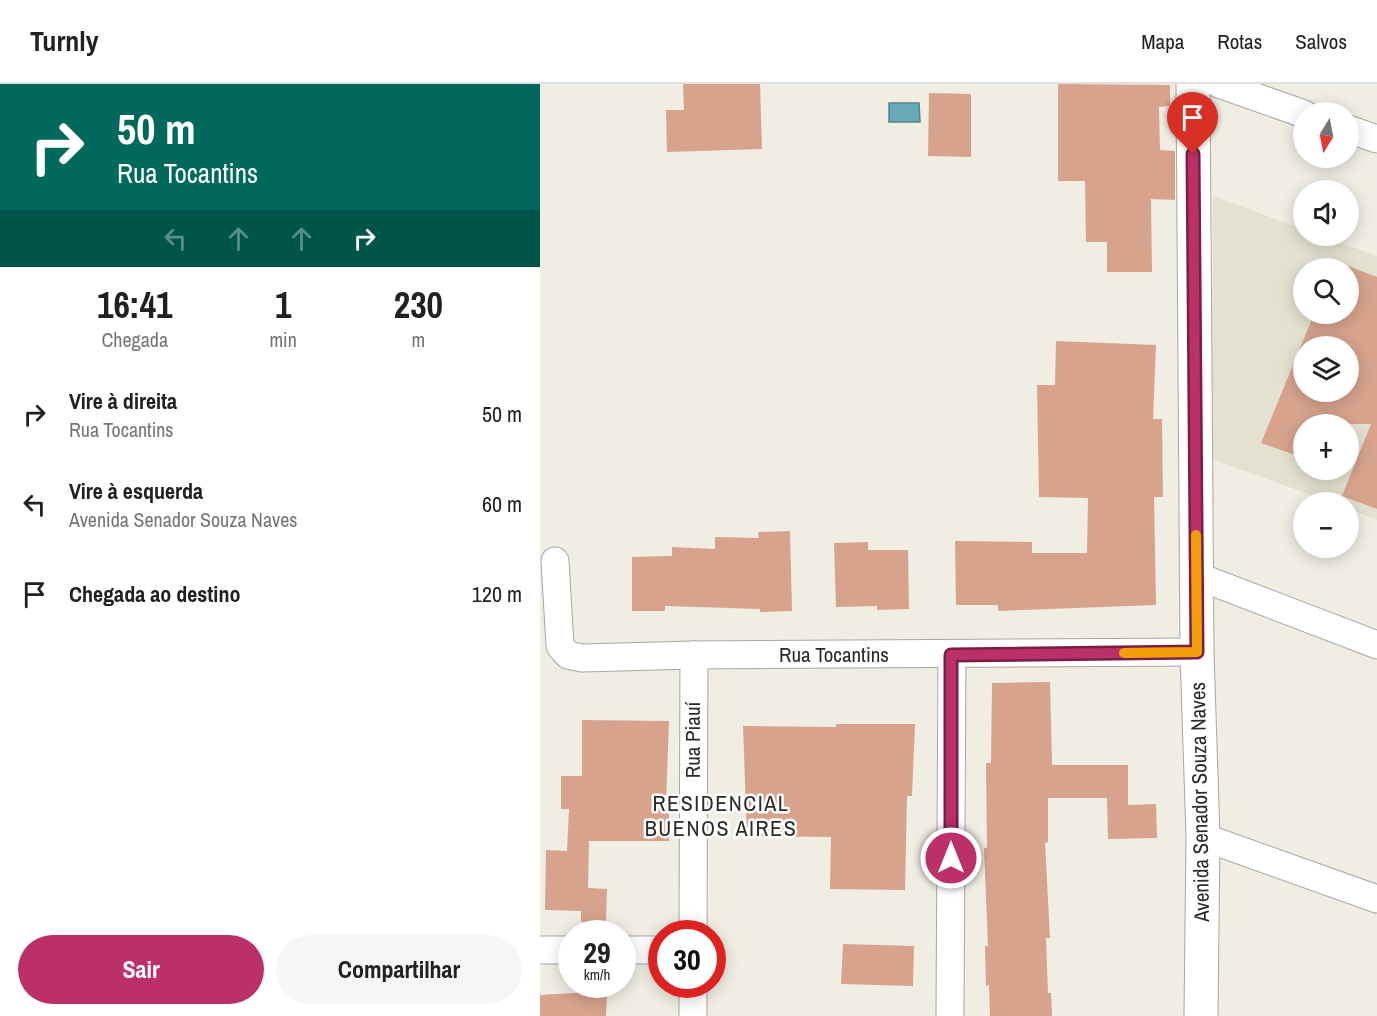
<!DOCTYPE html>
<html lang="pt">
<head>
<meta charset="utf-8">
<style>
  body { margin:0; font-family:"Archivo Narrow",sans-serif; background:#f6f6f6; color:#202124; height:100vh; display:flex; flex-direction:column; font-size:22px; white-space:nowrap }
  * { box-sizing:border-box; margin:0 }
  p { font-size:20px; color:#757577 }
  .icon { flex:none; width:33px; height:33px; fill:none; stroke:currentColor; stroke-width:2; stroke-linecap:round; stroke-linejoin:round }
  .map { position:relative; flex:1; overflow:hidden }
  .drawer { display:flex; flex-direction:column; background:#fff; width:540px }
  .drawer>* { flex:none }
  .hud { background:#00695c; color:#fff; overflow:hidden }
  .needle { width:39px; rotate:190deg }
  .buttons { position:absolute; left:753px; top:18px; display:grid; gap:12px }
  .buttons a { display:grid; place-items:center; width:66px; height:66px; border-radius:50%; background:#fff; box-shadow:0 3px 15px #0003; font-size:30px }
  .speed { position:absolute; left:18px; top:836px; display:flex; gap:12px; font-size:30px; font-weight:700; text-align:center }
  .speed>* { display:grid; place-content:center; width:78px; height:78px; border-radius:50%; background:#fff; box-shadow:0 3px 15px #0003; line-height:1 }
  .speed small { font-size:15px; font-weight:400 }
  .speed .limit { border:9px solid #d22; background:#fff; color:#111 }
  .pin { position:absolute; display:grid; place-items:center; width:51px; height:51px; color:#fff; margin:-62px -26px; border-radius:50% 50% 50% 0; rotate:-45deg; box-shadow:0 0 6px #0007 }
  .pin .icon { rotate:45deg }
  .me { position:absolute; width:66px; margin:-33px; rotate:0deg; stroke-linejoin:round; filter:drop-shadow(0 0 4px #0008) }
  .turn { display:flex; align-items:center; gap:21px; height:126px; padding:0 18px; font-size:27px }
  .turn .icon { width:78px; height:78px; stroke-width:2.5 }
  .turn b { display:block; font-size:42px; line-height:51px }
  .lanes { display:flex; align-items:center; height:57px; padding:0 18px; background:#0003; justify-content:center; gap:30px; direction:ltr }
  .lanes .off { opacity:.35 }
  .eta { display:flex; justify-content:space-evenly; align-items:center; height:102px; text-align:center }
  .eta b { font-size:36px; font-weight:700; line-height:42px }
  .primary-button { display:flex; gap:12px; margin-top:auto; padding:12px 18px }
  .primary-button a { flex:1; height:69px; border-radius:36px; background:#bb3069; color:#fff; font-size:24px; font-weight:700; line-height:69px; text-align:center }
  .primary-button a+a { background:#f6f6f6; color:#202124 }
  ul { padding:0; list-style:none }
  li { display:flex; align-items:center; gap:18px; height:90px; padding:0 18px }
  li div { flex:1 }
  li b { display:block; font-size:22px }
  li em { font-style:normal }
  header { display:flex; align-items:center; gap:36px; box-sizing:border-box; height:84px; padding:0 30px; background:#fff; border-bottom:2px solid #e0e0e0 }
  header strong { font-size:28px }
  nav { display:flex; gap:33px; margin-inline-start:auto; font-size:21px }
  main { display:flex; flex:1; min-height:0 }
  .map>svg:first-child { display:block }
  .built { fill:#e5e1d0; fill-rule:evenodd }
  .water { fill:#68a8b7; stroke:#56828c; stroke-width:1.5 }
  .building { fill:#d7a38d; fill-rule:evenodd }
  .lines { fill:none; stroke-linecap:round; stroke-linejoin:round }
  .minor-casing { stroke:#a9a79d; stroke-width:29 }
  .tertiary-casing { stroke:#a9a79d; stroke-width:35 }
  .minor { stroke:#fff; stroke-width:27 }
  .tertiary { stroke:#fff; stroke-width:33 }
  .route-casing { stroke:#7a1f44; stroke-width:15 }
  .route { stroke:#bb3069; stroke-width:10 }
  .slow { stroke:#f59e0b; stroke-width:10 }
  .labels { text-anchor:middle; stroke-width:5; stroke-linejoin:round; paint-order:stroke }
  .street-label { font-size:21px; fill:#2b2a26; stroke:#fff }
  .neighbourhood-label { font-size:22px; letter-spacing:1.5px; fill:#2b2a26; stroke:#fff }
</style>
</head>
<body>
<header>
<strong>Turnly</strong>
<nav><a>Mapa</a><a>Rotas</a><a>Salvos</a></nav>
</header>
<main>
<section class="drawer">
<div class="hud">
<div class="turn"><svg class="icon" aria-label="right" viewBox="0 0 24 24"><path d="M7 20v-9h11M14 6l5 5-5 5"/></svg><div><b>50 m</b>Rua Tocantins</div></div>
<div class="lanes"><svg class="icon off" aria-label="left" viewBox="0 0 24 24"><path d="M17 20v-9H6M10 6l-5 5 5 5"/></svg><svg class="icon off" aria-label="ahead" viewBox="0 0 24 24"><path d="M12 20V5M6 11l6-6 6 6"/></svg><svg class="icon off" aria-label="ahead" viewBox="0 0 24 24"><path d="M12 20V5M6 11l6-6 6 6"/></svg><svg class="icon" aria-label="right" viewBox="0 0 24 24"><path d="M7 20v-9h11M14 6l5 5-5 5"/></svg></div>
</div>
<div class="eta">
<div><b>16:41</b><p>Chegada</p></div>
<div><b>1</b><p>min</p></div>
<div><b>230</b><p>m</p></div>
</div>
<ul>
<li><svg class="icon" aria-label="right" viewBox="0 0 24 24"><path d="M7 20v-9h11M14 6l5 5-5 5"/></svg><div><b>Vire à direita</b><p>Rua Tocantins</p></div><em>50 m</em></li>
<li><svg class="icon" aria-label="left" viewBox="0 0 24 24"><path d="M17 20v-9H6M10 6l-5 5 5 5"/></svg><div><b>Vire à esquerda</b><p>Avenida Senador Souza Naves</p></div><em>60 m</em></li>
<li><svg class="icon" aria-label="arrive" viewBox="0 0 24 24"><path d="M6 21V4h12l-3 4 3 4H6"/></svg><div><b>Chegada ao destino</b></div><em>120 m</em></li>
</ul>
<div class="primary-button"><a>Sair</a><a>Compartilhar</a></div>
</section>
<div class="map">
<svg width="837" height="932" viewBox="0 0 837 932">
  <rect width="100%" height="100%" fill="#f0ede3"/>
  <!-- built -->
  <path class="built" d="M 673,112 L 763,145 L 764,152 L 782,152 L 837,172 L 837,436 L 809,425 L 808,418 L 790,418 L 672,375 ZM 764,184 L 808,184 L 808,230 L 764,230 ZM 764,262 L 808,262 L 808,308 L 764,308 ZM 764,340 L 808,340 L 808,386 L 764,386 Z"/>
  <!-- water -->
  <path class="water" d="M 349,19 L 379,19 L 380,38 L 349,38 Z"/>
  <!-- building -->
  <g class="building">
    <path d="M 143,0 L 220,0 L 222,65 L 127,68 L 126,26 L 144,26 Z"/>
    <path d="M 518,0 L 630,1 L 630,22 L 619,23 L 620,66 L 635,67 L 635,116 L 611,115 L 612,188 L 567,188 L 567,158 L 546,158 L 545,97 L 518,97 Z"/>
    <path d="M 389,9 L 431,10 L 431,73 L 388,72 Z"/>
    <path d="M 808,182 L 837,193 L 837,425 L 802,412 L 831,340 L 764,340 L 764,374 L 721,359 L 774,230 L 808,230 ZM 764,262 L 808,262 L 808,308 L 764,308 Z"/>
    <path d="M 516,257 L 616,261 L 613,335 L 622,335 L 623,413 L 614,413 L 616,521 L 458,527 L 458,521 L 416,521 L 415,457 L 492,458 L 492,469 L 547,469 L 548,414 L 499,413 L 497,301 L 515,301 Z"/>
    <path d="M 250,447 L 252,527 L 220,528 L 220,525 L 125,522 L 125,527 L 92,527 L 92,473 L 132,472 L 132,463 L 175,465 L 175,453 L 219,454 L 218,448 Z"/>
    <path d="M 328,458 L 328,466 L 368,466 L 369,525 L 337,526 L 337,522 L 296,523 L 294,459 Z"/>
    <path d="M 510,598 L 512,681 L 588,681 L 588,721 L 616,720 L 617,754 L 568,755 L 567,714 L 508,714 L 508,758 L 505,759 L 510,854 L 506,854 L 508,909 L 511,909 L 512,932 L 450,932 L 449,901 L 446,902 L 445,862 L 448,862 L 444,764 L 447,764 L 446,679 L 451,679 L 452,599 Z"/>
    <path d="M 42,636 L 129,637 L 126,719 L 129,719 L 129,757 L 49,757 L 48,804 L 67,805 L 66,838 L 41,838 L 41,827 L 5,826 L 6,766 L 27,767 L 29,725 L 21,725 L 21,692 L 42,692 Z"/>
    <path d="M 296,640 L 375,640 L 372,712 L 367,712 L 365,806 L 290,805 L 291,753 L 207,752 L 203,642 L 296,643 Z"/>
    <path d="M 303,860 L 374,862 L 373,902 L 301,900 Z"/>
    <path d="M 34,909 L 67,910 L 66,932 L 0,932 L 0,911 Z"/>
  </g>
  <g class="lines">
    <!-- minor casing -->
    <g class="minor-casing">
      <g id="minor">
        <path d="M 679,0 L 764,30"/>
        <path d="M 808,45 L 837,55"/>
        <path d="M 15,477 L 20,562 L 28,571 L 42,574 L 154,571 L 657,568"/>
        <path d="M 657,492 L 837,561"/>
        <path d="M 663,753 L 837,815"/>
        <path d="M 153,849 L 154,571"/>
        <path d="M 0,866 L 32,866"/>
        <path d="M 82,866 L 122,866"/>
        <path d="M 153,900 L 153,932"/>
        <path d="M 410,932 L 412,571"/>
      </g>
    </g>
    <!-- tertiary casing -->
    <g class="tertiary-casing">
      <path id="tertiary" d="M 653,0 L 657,568 L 663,753 L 661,932"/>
    </g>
    <!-- minor -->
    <use href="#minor" class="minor"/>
    <!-- tertiary -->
    <use href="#tertiary" class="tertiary"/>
  </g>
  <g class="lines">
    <!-- route casing -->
    <g class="route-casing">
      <path id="route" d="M 411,774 L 411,571 L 657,568 L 653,70"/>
    </g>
    <!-- route -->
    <use href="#route" class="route"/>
    <!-- slow -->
    <path class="slow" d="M 584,569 L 657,568 L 656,451"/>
  </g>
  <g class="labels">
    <!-- street labels -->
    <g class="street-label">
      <text x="294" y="578">Rua Tocantins</text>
      <text transform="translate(153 656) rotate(-90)" y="7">Rua Piauí</text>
      <text transform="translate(660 718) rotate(-91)" y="7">Avenida Senador Souza Naves</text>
    </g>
    <!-- neighbourhood labels -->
    <g class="neighbourhood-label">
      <text x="181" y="727">RESIDENCIAL<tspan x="181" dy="25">BUENOS AIRES</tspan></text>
    </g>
  </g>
</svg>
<div class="buttons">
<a><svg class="needle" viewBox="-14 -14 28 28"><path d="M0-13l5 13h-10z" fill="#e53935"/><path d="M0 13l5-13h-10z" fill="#757577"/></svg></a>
<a><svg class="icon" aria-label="sound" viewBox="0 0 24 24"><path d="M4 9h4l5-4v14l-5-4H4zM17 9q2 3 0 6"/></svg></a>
<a><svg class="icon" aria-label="search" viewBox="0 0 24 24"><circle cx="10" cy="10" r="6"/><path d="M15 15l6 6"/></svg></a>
<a><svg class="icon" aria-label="layers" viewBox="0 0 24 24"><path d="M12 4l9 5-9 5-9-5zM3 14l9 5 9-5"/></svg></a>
<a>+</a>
<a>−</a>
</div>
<div class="speed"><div>29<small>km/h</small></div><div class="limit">30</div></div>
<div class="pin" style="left:653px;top:70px;background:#d93025"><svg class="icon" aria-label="arrive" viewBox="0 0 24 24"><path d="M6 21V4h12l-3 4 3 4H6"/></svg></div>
<svg class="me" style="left:411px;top:774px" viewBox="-20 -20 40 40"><circle r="17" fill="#bb3069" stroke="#fff" stroke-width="3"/><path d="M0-11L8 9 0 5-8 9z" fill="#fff"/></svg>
</div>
</main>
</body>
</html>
